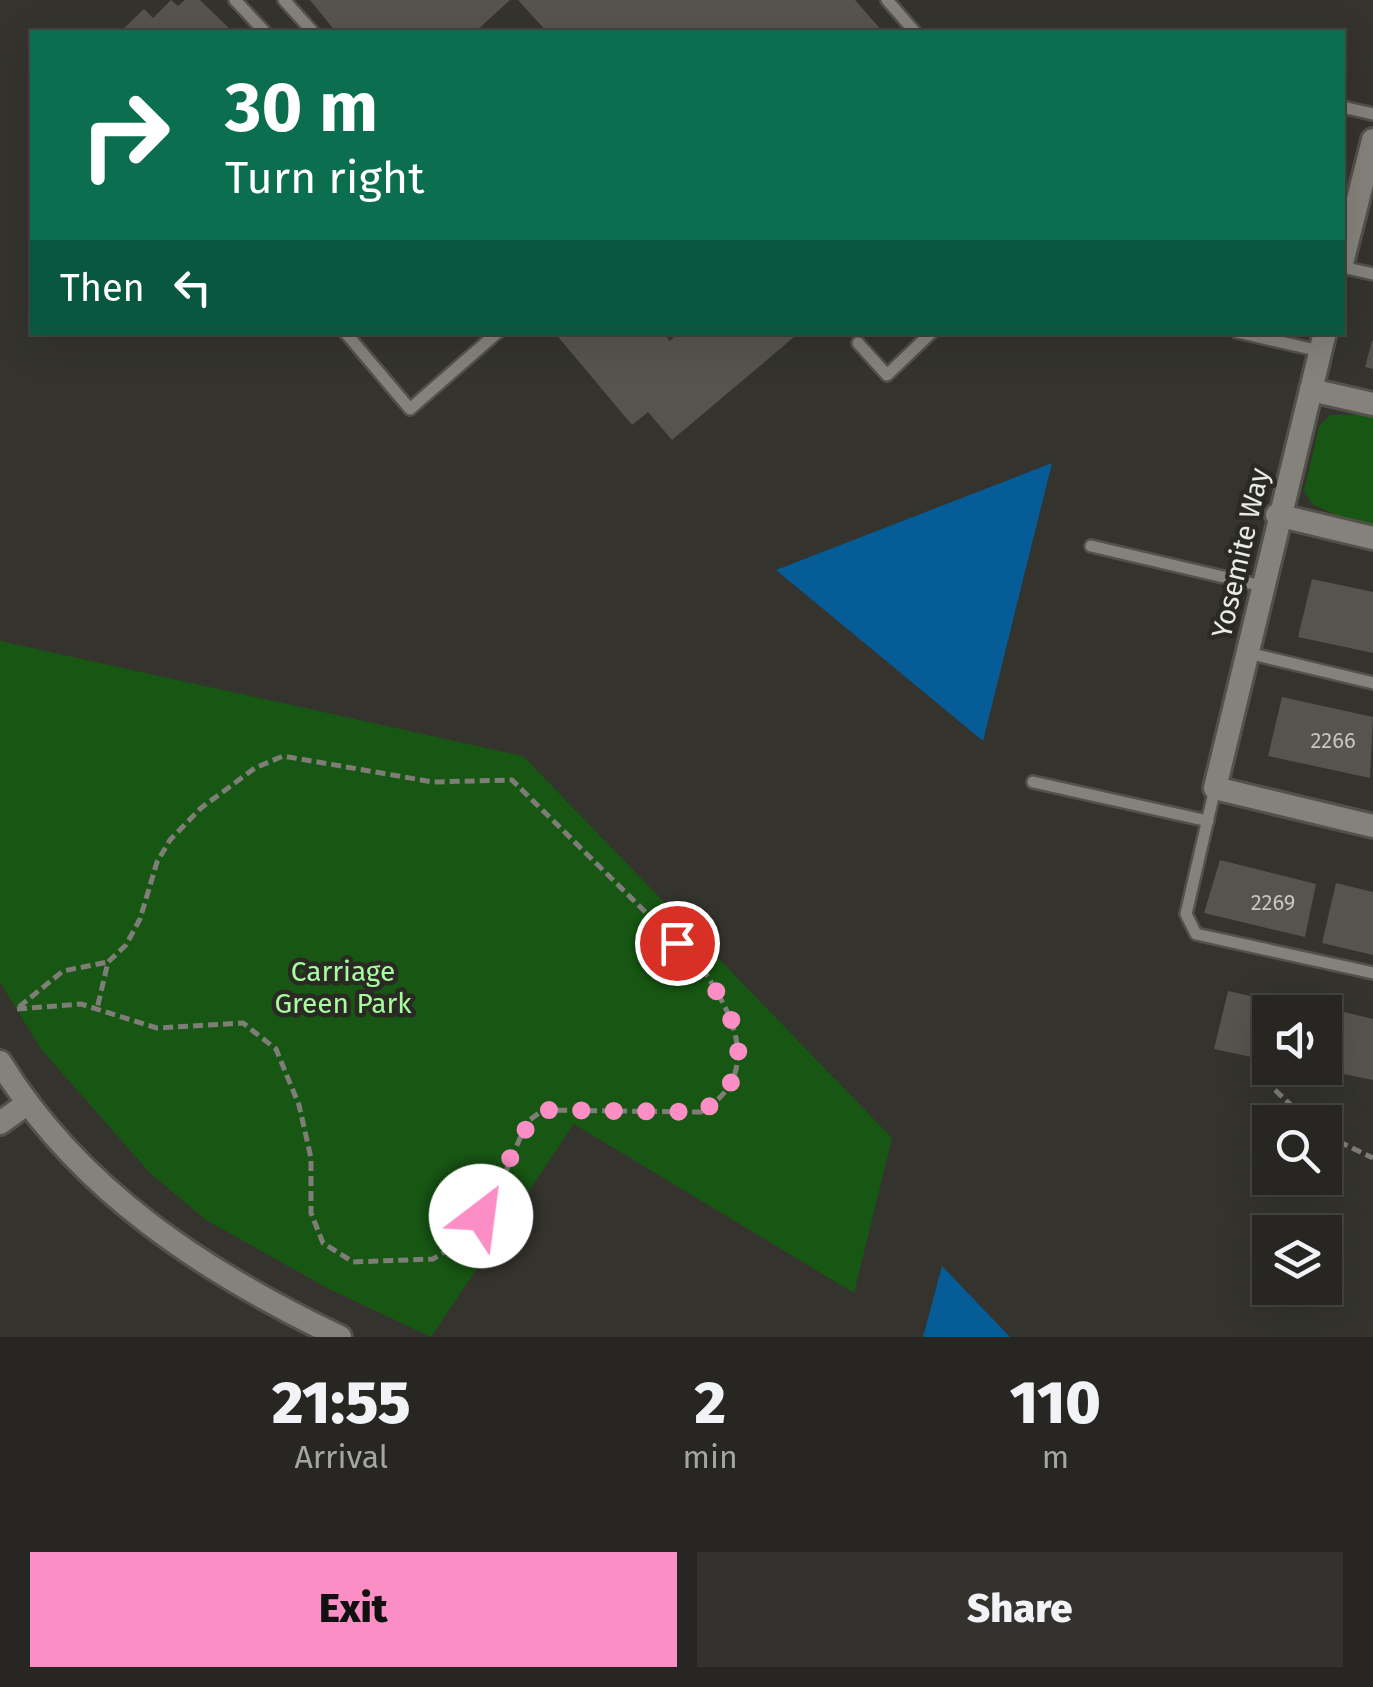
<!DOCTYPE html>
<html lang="en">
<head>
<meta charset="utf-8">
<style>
  body { margin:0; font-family:"Fira Sans",sans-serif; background:#33322f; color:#f1f3f6; height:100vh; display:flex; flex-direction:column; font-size:38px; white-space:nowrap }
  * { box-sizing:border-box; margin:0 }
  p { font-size:32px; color:#a4a5a5 }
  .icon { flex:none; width:55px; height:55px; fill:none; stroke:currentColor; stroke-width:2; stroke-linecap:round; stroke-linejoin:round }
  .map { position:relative; height:1337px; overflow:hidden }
  .sheet { display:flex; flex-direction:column; background:#272622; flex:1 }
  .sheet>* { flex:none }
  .top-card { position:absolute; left:30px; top:30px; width:1315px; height:305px; border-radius:0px; box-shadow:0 10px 40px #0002,0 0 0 2px #434340; background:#0b6e4f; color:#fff; overflow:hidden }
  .tools { position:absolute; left:1252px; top:995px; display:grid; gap:20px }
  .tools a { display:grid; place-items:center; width:90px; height:90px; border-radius:0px; background:#272622; box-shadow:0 10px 40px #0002,0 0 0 2px #434340; font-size:50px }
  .pin { position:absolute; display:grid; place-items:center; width:85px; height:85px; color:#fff; margin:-42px; border:5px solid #fff; border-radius:50%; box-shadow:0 2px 10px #0007 }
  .me { position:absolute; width:110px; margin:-55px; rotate:30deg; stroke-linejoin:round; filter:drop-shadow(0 0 8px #0008) }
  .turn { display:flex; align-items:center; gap:35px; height:210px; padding:0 30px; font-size:45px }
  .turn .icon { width:130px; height:130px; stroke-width:2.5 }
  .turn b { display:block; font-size:70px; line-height:85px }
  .then { display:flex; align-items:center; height:95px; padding:0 30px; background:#0003; gap:20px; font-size:38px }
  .eta { display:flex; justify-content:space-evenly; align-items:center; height:170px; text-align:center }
  .eta b { font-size:60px; font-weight:800; line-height:70px }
  .primary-button { display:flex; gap:20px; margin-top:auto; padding:20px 30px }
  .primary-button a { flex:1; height:115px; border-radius:0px; background:#fb8fc5; color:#111; font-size:40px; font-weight:800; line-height:115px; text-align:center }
  .primary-button a+a { background:#33322f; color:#f1f3f6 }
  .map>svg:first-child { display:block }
  .green { fill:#175713 }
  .water { fill:#055c96 }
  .building { fill:#55544e }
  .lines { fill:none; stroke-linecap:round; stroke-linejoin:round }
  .lane-casing { stroke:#52514b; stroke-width:16 }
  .street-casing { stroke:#52514b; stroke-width:28 }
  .path { stroke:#7e7d78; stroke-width:5; stroke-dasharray:10 5; stroke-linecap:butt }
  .lane { stroke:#83827b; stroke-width:11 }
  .street { stroke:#83827b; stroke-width:22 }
  .route { stroke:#fb8fc5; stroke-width:18; stroke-dasharray:0 32.4 }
  .labels { text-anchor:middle; stroke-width:9; stroke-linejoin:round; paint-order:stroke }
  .number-label { font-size:22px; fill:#c5c4c0 }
  .street-label { font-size:28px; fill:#eaeae6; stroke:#2a2923 }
  .park-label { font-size:28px; fill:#a7fca0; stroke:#2a2923 }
</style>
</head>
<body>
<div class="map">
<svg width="1373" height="1337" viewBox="0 0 1373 1337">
  <rect width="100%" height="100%" fill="#34332d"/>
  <!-- green -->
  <g class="green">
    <path d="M 1373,414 L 1373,532 L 1312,504 L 1304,491 L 1319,427 L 1330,415 Z"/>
    <path d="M 0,641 L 523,756 L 892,1138 L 854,1293 L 574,1124 L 431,1337 L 329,1289 L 206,1220 L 150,1173 L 41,1049 L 0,982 Z"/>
  </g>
  <!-- water -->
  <g class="water">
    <path d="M 1052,463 L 983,741 L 776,570 Z"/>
    <path d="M 942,1266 L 1010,1337 L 923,1337 Z"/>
  </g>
  <!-- building -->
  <g class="building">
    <path d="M 171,0 L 178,6 L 185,0 L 200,0 L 233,32 L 120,32 L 144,9 L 153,18 Z"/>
    <path d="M 310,0 L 510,0 L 475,32 L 336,32 Z"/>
    <path d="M 518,0 L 855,0 L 883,32 L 547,32 Z"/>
    <path d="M 554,332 L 662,332 L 670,341 L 679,332 L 800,332 L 672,440 L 648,412 L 632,425 Z"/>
    <path d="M 1372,341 L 1373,341 L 1373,369 L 1365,367 Z"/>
    <path d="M 1312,579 L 1373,592 L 1373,653 L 1298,637 Z"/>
    <path d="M 1282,697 L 1373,717 L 1370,778 L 1268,756 Z"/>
    <path d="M 1220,860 L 1316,884 L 1305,937 L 1204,913 Z"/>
    <path d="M 1336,883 L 1373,892 L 1373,955 L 1322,943 Z"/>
    <path d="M 1228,991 L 1319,1011 L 1319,1012 L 1270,1012 L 1270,1061 L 1214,1049 Z"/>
    <path d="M 1344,1012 L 1373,1019 L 1373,1080 L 1329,1071 Z"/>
  </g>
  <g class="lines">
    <!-- lane casing -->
    <g class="lane-casing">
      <g id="lane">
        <path d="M 235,0 L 265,32"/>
        <path d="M 284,0 L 313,32"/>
        <path d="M 887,0 L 915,32"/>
        <path d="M 1342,107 L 1373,114"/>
        <path d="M 1342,267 L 1373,274"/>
        <path d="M 345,332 L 410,409 L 498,332"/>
        <path d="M 1237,332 L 1320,351"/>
        <path d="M 858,343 L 887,375 L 932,332"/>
        <path d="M 1091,546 L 1262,586"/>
        <path d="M 1248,653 L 1373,683"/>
        <path d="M 1033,782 L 1208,821"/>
        <path d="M 1215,788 L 1186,914 L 1196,934 L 1373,973"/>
      </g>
    </g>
    <!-- street casing -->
    <g class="street-casing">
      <g id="street">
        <path d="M 1342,263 L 1373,140"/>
        <path d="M 1325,332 L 1215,788 L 1373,826"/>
        <path d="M 1311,390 L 1373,404"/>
        <path d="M 1277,515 L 1373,538"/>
        <path d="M 0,1062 C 79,1191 206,1273 340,1337"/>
        <path d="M 0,1123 L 28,1103"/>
      </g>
    </g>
    <!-- path -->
    <g class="path">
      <path d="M 19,1007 L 63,971 L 108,962"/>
      <path d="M 17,1009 L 81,1004 L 157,1028 L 243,1023 L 276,1049 L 299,1105 L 311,1158 L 311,1213 L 323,1243 L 353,1262 L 433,1259 L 466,1239 L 496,1194 L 527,1122 L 543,1110 L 701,1112 C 763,1075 735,1016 701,967 L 512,780 L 433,782 L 283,756 L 255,768 L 201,808 L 170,840 L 157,862 L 140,919 L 126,945 L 108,962 L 97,1009"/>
      <path d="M 1275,1090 L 1309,1122"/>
      <path d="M 1325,1135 L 1373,1158"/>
    </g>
    <!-- lane -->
    <use href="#lane" class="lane"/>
    <!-- street -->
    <use href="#street" class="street"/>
  </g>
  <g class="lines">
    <!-- route -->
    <path class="route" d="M 481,1216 C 502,1186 516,1130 543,1110 L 701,1112 C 776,1066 722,989 677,943"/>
  </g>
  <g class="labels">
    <!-- number labels -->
    <g class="number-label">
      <text x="1333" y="748">2266</text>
      <text x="1273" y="910">2269</text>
    </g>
    <!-- street labels -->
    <g class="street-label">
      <text transform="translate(1240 553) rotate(-77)" y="10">Yosemite Way</text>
    </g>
    <!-- park labels -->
    <g class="park-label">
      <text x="343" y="981">Carriage<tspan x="343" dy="32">Green Park</tspan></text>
    </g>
  </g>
</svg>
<div class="tools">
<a><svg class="icon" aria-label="sound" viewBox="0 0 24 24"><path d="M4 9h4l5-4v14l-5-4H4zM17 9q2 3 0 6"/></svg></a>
<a><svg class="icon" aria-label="search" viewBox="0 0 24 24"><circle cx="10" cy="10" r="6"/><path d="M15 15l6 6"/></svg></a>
<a><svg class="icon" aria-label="layers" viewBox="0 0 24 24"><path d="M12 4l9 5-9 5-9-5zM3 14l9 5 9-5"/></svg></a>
</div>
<div class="pin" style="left:677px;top:943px;background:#d93025"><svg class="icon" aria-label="arrive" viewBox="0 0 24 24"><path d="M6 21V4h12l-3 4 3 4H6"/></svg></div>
<svg class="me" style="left:481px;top:1216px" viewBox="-20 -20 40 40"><circle r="19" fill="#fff"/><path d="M0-13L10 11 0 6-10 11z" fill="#fb8fc5"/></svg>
<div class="top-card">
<div class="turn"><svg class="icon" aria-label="right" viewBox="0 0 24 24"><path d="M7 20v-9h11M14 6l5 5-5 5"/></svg><div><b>30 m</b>Turn right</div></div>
<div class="then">Then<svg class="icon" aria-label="left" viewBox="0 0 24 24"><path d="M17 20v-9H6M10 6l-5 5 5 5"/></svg></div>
</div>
</div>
<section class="sheet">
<div class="eta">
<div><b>21:55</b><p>Arrival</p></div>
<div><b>2</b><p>min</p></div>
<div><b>110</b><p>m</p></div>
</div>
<div class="primary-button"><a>Exit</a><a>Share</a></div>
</section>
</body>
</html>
